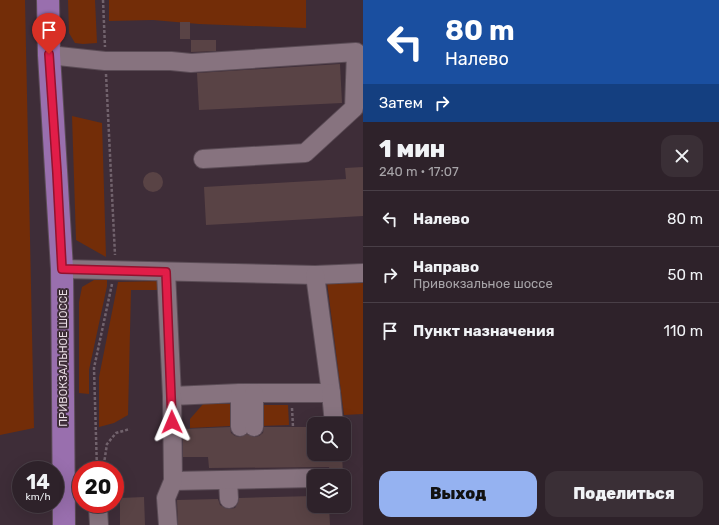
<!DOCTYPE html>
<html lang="ru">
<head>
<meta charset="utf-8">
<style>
  body { margin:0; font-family:Rubik,sans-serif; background:#3a2f36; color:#f1f3f6; height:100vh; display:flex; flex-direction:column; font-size:15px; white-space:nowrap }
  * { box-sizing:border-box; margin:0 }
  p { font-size:13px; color:#a7a4a8 }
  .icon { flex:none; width:22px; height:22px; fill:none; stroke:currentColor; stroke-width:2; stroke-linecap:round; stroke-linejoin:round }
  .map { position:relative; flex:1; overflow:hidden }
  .drawer { display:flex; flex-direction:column; background:#2e222a; width:356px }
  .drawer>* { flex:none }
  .hud { background:#1a4fa0; color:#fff; overflow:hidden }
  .fabs { position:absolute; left:307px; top:417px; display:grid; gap:8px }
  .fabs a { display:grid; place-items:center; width:44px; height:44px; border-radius:8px; background:#2e222a; box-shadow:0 4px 16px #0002,0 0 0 1px #493f47; font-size:20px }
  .speed { position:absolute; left:12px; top:461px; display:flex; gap:8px; font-size:20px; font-weight:700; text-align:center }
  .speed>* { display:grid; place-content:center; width:52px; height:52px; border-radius:50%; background:#2e222a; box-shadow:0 4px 16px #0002,0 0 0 1px #493f47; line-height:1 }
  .speed small { font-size:10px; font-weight:400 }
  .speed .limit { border:6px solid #d22; background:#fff; color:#111 }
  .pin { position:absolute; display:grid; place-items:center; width:34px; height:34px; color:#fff; margin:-41px -17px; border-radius:50% 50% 50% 0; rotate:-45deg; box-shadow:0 0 4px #0007 }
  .pin .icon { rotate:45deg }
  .me { position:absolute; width:44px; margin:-22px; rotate:359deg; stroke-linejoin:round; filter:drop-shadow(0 0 3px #0008) }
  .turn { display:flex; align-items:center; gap:14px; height:84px; padding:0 16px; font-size:18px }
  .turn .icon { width:52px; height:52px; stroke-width:2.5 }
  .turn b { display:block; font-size:28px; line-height:34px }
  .then { display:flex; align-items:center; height:38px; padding:0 16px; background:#0003; gap:8px; font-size:15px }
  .round { display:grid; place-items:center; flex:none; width:42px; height:42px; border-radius:12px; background:#3a2f36 }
  .headline { display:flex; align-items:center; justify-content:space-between; height:68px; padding:0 16px }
  h1 { font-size:24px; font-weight:800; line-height:30px }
  .primary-button { display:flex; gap:8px; margin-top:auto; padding:8px 16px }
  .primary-button a { flex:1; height:46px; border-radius:12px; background:#95b2f1; color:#111; font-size:16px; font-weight:800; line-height:46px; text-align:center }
  .primary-button a+a { background:#3a2f36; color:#f1f3f6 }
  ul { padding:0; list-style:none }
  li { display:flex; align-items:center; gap:12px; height:56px; padding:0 16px; border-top:1px solid #493f47 }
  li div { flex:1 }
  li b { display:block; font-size:15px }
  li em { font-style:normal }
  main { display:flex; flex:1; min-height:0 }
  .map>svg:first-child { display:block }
  .green { fill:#732d08 }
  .building { fill:#594345 }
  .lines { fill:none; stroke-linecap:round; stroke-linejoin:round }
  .minor-casing { stroke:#5b4c56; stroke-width:20 }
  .major-casing { stroke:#5b4c56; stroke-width:24 }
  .path { stroke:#71626c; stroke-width:2.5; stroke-dasharray:3 2; stroke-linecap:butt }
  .minor { stroke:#87737f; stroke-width:18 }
  .major { stroke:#996fae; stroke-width:22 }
  .route-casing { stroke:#92132f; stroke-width:10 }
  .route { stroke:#e11d48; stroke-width:7 }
  .labels { text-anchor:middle; stroke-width:4; stroke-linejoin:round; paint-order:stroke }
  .street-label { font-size:11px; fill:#e7dbe2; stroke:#3e2d38 }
</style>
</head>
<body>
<main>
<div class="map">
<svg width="363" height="525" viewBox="0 0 363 525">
  <rect width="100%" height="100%" fill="#3e2d38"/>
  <!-- green -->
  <g class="green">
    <path d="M 0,0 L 25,0 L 34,428 L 0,435 Z"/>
    <path d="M 68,0 L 95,0 L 97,43 L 83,44 L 75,43 L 69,33 Z"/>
    <path d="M 109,0 L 306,0 L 306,28 L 199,24 L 153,20 L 109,21 Z"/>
    <path d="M 72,116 L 102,123 L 106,257 L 76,240 Z"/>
    <path d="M 94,280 L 107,280 L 107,286 L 89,370 L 89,394 L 79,393 L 79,302 L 82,287 Z"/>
    <path d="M 363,280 L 363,414 L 344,415 L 327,282 Z"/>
    <path d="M 162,281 L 162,290 L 131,290 L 128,415 L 114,423 L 99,427 L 99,377 L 118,282 Z"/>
    <path d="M 204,403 L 230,404 L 230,426 L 190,428 L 190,419 Z"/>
    <path d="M 264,405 L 288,405 L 289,425 L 260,426 L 260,411 Z"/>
  </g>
  <!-- building -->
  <g class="building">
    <rect x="180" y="22" width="10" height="17"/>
    <path d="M 191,40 L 216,40 L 216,51 L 191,52 Z"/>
    <path d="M 340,64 L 342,103 L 199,110 L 197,73 Z"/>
    <path d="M 363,167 L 363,216 L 206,225 L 204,187 L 346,179 L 345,168 Z"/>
    <circle cx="153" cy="182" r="10"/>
    <path d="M 230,427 L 231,433 L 235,436 L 240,437 L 247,434 L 254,437 L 259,436 L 263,433 L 264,427 L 311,427 L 311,454 L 342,454 L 343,474 L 330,475 L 329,467 L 209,468 L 208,457 L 183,457 L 183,429 Z"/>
    <path d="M 314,496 L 314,506 L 329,506 L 330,525 L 178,525 L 177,500 L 218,499 L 220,505 L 225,508 L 229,509 L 235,508 L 238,503 L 239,498 Z"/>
    <path d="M 144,497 L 145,525 L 120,525 L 120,498 Z"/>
  </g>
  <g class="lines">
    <!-- minor casing -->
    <g class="minor-casing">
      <g id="minor">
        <path d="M 49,55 L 105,61 L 171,61 L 191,63 L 356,52 L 354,108 L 305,153 L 203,159"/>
        <path d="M 62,269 L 315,275 L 363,273"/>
        <path d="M 166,272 L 172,396 L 240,393 L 331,393 L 315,275"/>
        <path d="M 331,393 L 334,424"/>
        <path d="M 240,427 L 240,393"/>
        <path d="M 254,427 L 254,393"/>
        <path d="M 228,480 L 229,499"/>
        <path d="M 173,481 L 314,478"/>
        <path d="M 98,507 L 99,525"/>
        <path d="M 168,525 L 166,498 L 173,481 L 172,396"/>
      </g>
    </g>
    <!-- major casing -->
    <g class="major-casing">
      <path id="major" d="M 48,0 L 49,55 L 62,269 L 64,525"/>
    </g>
    <!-- path -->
    <g class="path">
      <path d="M 103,0 L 105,47"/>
      <path d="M 106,74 L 115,255"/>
      <path d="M 292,408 L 293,427"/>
      <path d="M 97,470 L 94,368 L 112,284"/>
      <path d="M 103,470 L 107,444 L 116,433 L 130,429"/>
    </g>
    <!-- minor -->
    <use href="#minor" class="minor"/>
    <!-- major -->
    <use href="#major" class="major"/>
  </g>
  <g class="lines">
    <!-- route casing -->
    <g class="route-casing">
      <path id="route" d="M 49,54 L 57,173 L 62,269 L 166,272 L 172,422"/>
    </g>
    <!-- route -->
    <use href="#route" class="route"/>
  </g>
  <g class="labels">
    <!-- street labels -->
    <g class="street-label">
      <text transform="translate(63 358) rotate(-90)" y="4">ПРИВОКЗАЛЬНОЕ ШОССЕ</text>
    </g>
  </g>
</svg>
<div class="fabs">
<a><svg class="icon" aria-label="search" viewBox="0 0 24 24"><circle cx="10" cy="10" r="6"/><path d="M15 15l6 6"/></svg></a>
<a><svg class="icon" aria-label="layers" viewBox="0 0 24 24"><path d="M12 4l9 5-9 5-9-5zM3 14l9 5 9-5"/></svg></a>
</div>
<div class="speed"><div>14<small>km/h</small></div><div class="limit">20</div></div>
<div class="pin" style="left:49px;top:54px;background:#d93025"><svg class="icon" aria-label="arrive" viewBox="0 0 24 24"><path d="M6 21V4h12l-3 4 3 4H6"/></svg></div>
<svg class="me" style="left:172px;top:422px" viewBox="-20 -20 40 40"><path d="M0-17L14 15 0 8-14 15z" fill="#e11d48" stroke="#fff" stroke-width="4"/></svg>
</div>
<section class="drawer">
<div class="hud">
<div class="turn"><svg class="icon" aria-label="left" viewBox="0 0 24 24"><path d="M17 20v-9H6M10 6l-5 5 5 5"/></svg><div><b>80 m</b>Налево</div></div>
<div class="then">Затем<svg class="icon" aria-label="right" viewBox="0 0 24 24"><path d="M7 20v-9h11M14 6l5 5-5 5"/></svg></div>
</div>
<div class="headline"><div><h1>1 мин</h1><p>240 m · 17:07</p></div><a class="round"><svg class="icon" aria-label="close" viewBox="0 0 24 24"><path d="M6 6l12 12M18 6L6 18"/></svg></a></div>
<ul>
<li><svg class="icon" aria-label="left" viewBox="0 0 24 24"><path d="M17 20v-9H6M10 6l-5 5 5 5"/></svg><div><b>Налево</b></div><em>80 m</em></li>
<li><svg class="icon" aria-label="right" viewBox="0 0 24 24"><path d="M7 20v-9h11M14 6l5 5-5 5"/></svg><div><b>Направо</b><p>Привокзальное шоссе</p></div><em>50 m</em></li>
<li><svg class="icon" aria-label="arrive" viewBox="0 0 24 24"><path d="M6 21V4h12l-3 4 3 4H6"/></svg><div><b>Пункт назначения</b></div><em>110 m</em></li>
</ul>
<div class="primary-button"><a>Выход</a><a>Поделиться</a></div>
</section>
</main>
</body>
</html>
